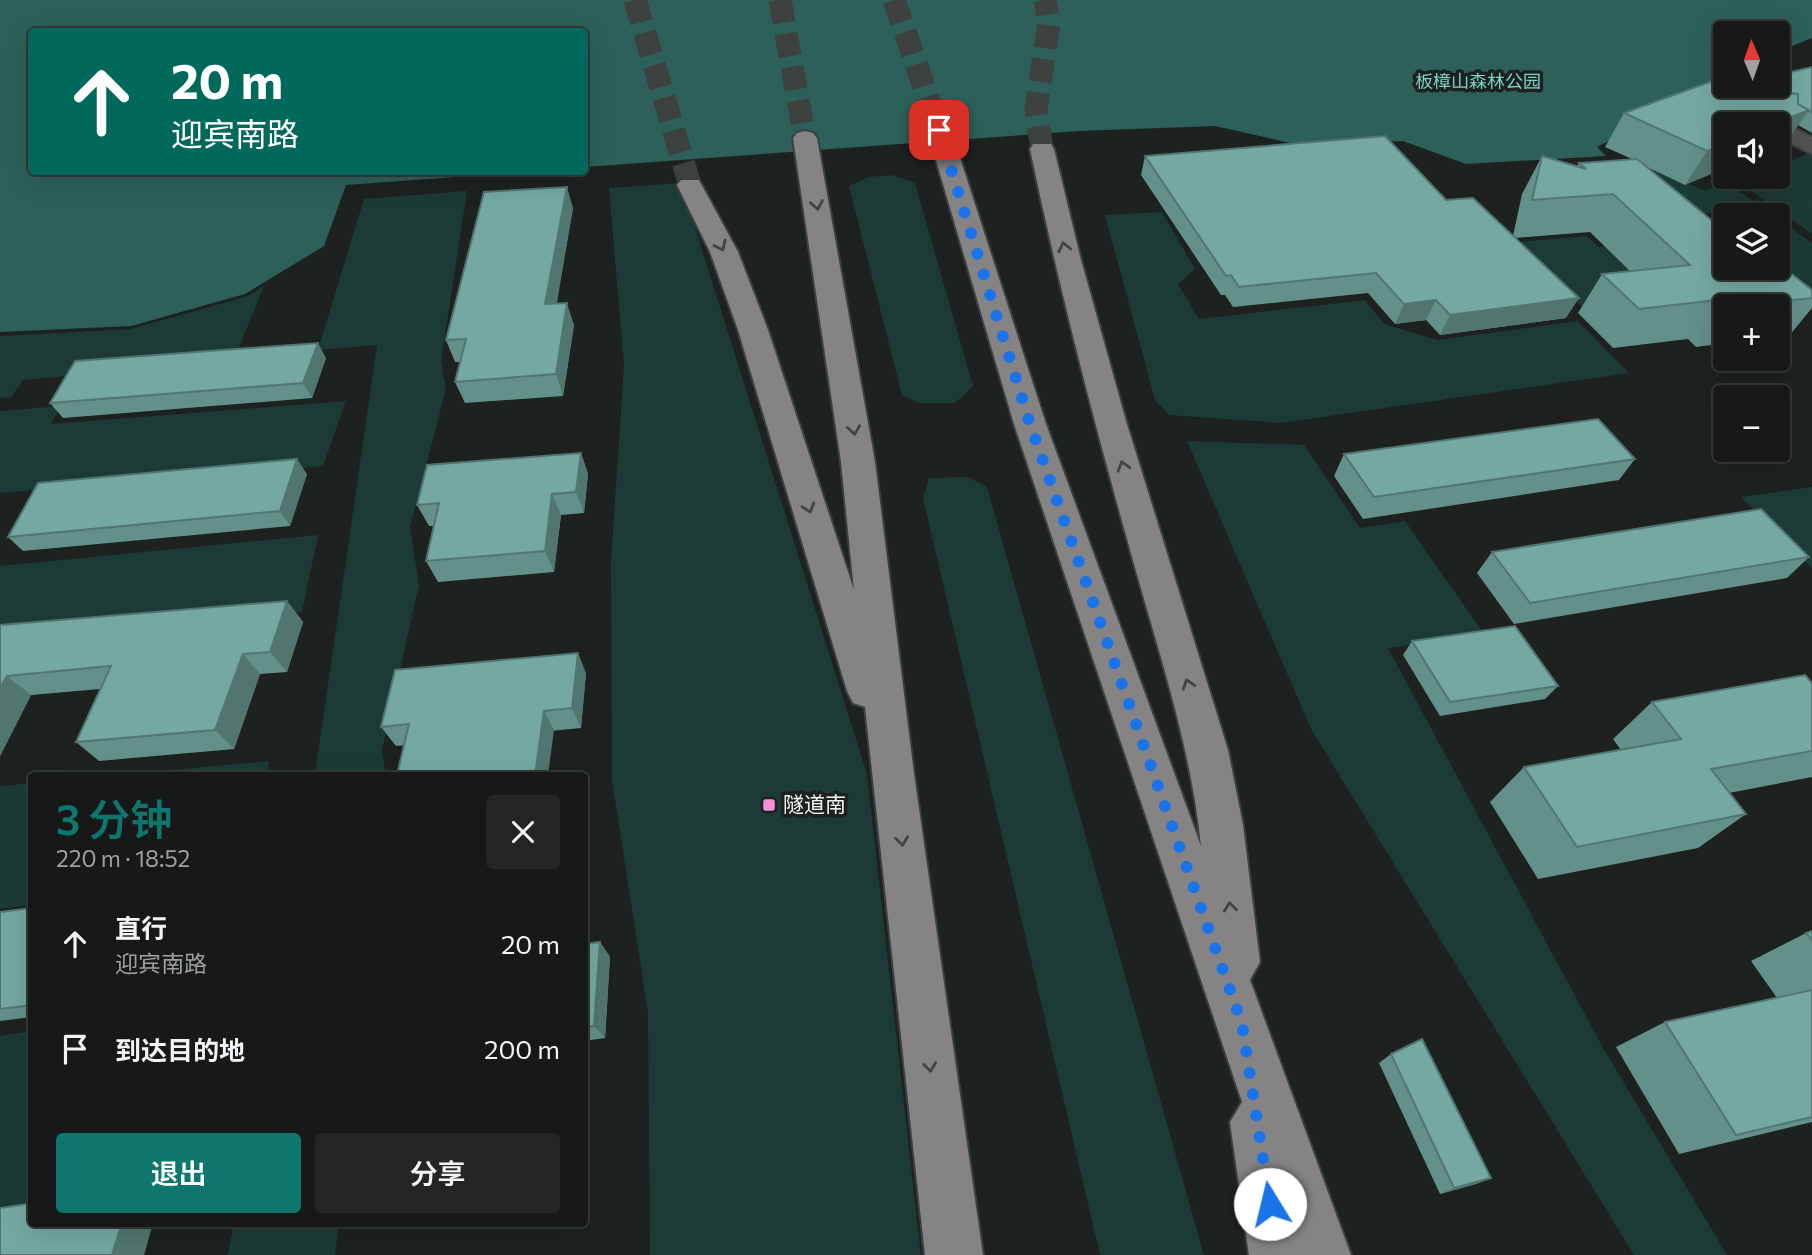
<!DOCTYPE html>
<html lang="zh">
<head>
<meta charset="utf-8">
<style>
  body { margin:0; font-family:Commissioner,"Noto Sans SC",sans-serif; background:#232625; color:#f1f3f6; height:100vh; display:flex; flex-direction:column; font-size:26px; white-space:nowrap }
  * { box-sizing:border-box; margin:0 }
  p { font-size:23px; color:#9ea0a2 }
  .icon { flex:none; width:38px; height:38px; fill:none; stroke:currentColor; stroke-width:2; stroke-linecap:round; stroke-linejoin:round }
  .map { position:relative; flex:1; overflow:hidden }
  .panel { position:absolute; left:28px; top:772px; width:560px; height:455px; display:flex; flex-direction:column; background:#161918; border-radius:7px; box-shadow:0 7px 28px #0002,0 0 0 2px #353837 }
  .panel>* { flex:none }
  .guide { position:absolute; left:28px; top:28px; width:560px; height:147px; border-radius:7px; box-shadow:0 7px 28px #0002,0 0 0 2px #353837; background:#00695c; color:#fff; overflow:hidden }
  .needle { width:46px; rotate:358deg }
  .tools { position:absolute; left:1713px; top:21px; display:grid; gap:14px }
  .tools a { display:grid; place-items:center; width:77px; height:77px; border-radius:7px; background:#161918; box-shadow:0 7px 28px #0002,0 0 0 2px #353837; font-size:35px }
  .pin { position:absolute; display:grid; place-items:center; width:60px; height:60px; color:#fff; margin:-30px; border-radius:14px; box-shadow:0 4px 10px #0006 }
  .me { position:absolute; width:77px; margin:-38px; rotate:351deg; stroke-linejoin:round; filter:drop-shadow(0 0 5px #0008) }
  .turn { display:flex; align-items:center; gap:24px; height:147px; padding:0 28px; font-size:32px }
  .turn .icon { width:91px; height:91px; stroke-width:2.5 }
  .turn b { display:block; font-size:49px; line-height:60px }
  .round { display:grid; place-items:center; flex:none; width:74px; height:74px; border-radius:7px; background:#232625 }
  .head { display:flex; align-items:center; justify-content:space-between; height:119px; padding:0 28px }
  h1 { font-size:42px; font-weight:600; line-height:52px; color:#0f766e }
  .primary-button { display:flex; gap:14px; margin-top:auto; padding:14px 28px }
  .primary-button a { flex:1; height:80px; border-radius:7px; background:#0f766e; color:#fff; font-size:28px; font-weight:600; line-height:80px; text-align:center }
  .primary-button a+a { background:#232625; color:#f1f3f6 }
  ul { padding:0; list-style:none }
  li { display:flex; align-items:center; gap:21px; height:105px; padding:0 28px }
  li div { flex:1 }
  li b { display:block; font-size:26px }
  li em { font-style:normal }
  .map>svg:first-child { display:block }
  .green { fill:#1c3b37 }
  .forest { fill:#2c6058 }
  .lines { fill:none; stroke-linecap:round; stroke-linejoin:round }
  .primary-tunnel { stroke:#3d4140; stroke-width:23; stroke-dasharray:23 11; stroke-linecap:butt }
  .minor-casing { stroke:#3b3f3e; stroke-width:4 }
  .primary-casing { stroke:#3b3f3e; stroke-width:4 }
  .minor { fill:#535152; fill-rule:evenodd }
  .primary { fill:#868385; fill-rule:evenodd }
  .wall { fill:#64908a }
  .shaded-wall { fill:#517670 }
  .building { fill:#74a8a0; stroke:#517670; stroke-width:2 }
  .oneway { stroke:#424343 }
  .route { stroke:#1a73e8; stroke-width:12; stroke-dasharray:0 21.6 }
  .poi-dot { fill:#f491d4; stroke:#1d2120; stroke-width:2.5 }
  .labels { text-anchor:middle; stroke-width:7; stroke-linejoin:round; paint-order:stroke }
  .far-park-label { font-size:18px; fill:#7bd2c5; stroke:#1d2120 }
  .poi-label { font-size:21px; fill:#f2f5f4; stroke:#1d2120; text-anchor:start }
</style>
</head>
<body>
<div class="map">
<svg width="1812" height="1255" viewBox="0 0 1812 1255">
  <rect width="100%" height="100%" fill="#1d2120"/>
  <!-- green -->
  <g class="green">
    <path d="M 1808,153 L 1812,156 L 1812,234 L 1740,183 L 1755,177 L 1778,177 L 1778,167 Z"/>
    <path d="M 1650,165 L 1705,191 L 1726,182 L 1761,206 L 1686,216 L 1631,170 Z"/>
    <path d="M 892,175 L 915,183 L 973,386 L 955,403 L 919,403 L 902,395 L 849,186 L 868,177 Z"/>
    <path d="M 681,183 L 867,774 L 921,1255 L 650,1255 L 648,1013 L 612,780 L 611,562 L 624,366 L 609,188 Z"/>
    <path d="M 467,191 L 441,361 L 446,389 L 410,527 L 419,585 L 382,750 L 386,775 L 315,775 L 377,345 L 318,350 L 364,199 Z"/>
    <path d="M 1162,212 L 1195,269 L 1178,284 L 1199,319 L 1365,300 L 1384,324 L 1437,340 L 1578,321 L 1629,373 L 1281,423 L 1169,415 L 1155,400 L 1105,215 Z"/>
    <path d="M 1778,219 L 1812,243 L 1812,299 L 1778,268 Z"/>
    <path d="M 1587,236 L 1599,247 L 1686,239 L 1583,308 L 1519,242 Z"/>
    <path d="M 264,286 L 233,362 L 23,380 L 11,397 L 0,398 L 0,336 L 131,329 L 248,296 Z"/>
    <path d="M 346,401 L 323,466 L 0,493 L 0,411 L 61,406 L 51,424 Z"/>
    <path d="M 1187,441 L 1304,445 L 1360,528 L 1405,521 L 1484,634 L 1388,648 L 1602,1046 L 1727,1255 L 1634,1255 L 1311,729 Z"/>
    <path d="M 968,477 L 987,487 L 1204,1255 L 1100,1255 L 923,498 L 929,478 Z"/>
    <path d="M 1812,487 L 1812,568 L 1741,497 Z"/>
    <path d="M 318,535 L 302,612 L 0,639 L 0,566 Z"/>
    <path d="M 269,761 L 267,775 L 117,775 Z"/>
    <path d="M 31,783 L 31,905 L 0,909 L 0,786 Z"/>
    <path d="M 31,1031 L 31,1202 L 0,1206 L 0,1036 Z"/>
    <path d="M 234,1223 L 339,1223 L 335,1255 L 228,1255 Z"/>
  </g>
  <!-- forest -->
  <path class="forest" d="M 0,0 L 1812,0 L 1812,38 L 1778,52 L 1778,33 L 1726,33 L 1725,79 L 1597,147 L 1606,156 L 1466,164 L 1403,141 L 1295,144 L 1215,126 L 1079,131 L 585,167 L 584,32 L 32,32 L 32,172 L 525,172 L 346,185 L 324,246 L 245,294 L 131,326 L 0,332 Z"/>
  <g class="lines">
    <!-- primary-tunnel -->
    <g class="primary-tunnel">
      <path d="M 635,0 L 690,185"/>
      <path d="M 780,0 L 805,138"/>
      <path d="M 894,0 L 939,130"/>
      <path d="M 1042,149 L 1036,109 L 1049,23 L 1045,0"/>
    </g>
    <!-- minor casing -->
    <g class="minor-casing">
      <path id="minor" d="M 1778,120 L 1812,137 L 1812,154 L 1778,137 L 1778,124 L 1768,124 Z"/>
    </g>
    <!-- primary casing -->
    <g class="primary-casing">
      <g id="primary">
        <path d="M 939,123 L 947,125 L 951,130 L 1046,424 L 1201,846 C 1191,744 1156,645 1129,546 C 1092,415 1058,283 1030,149 L 1033,144 L 1051,144 L 1054,149 L 1081,260 L 1126,421 L 1228,750 L 1243,825 L 1260,962 L 1250,980 L 1351,1255 L 1249,1255 L 1230,1122 L 1242,1102 L 1014,424 L 927,130 L 931,125 Z"/>
        <path d="M 805,131 L 813,133 L 817,138 L 875,462 L 914,774 L 983,1255 L 925,1255 L 865,707 L 853,703 L 847,691 L 738,330 L 710,252 L 677,185 L 681,180 L 699,180 L 738,252 L 768,330 L 854,590 L 841,462 L 793,138 L 797,133 Z"/>
      </g>
    </g>
    <!-- minor -->
    <use href="#minor" class="minor"/>
    <!-- primary -->
    <use href="#primary" class="primary"/>
  </g>
  <!-- wall -->
  <g class="wall">
    <path d="M 1812,67 L 1812,133 L 1798,125 L 1785,144 L 1778,147 L 1778,124 L 1685,185 L 1645,166 L 1726,268 L 1812,290 L 1812,308 L 1789,336 L 1778,337 L 1778,306 L 1726,306 L 1726,343 L 1696,347 L 1688,339 L 1613,348 L 1578,313 L 1602,274 L 1630,271 L 1590,232 L 1515,238 L 1566,318 L 1440,335 L 1426,320 L 1395,324 L 1368,293 L 1233,307 L 1225,295 L 1221,295 L 1141,175 L 1145,156 L 1446,200 L 1513,236 L 1522,194 L 1542,156 L 1577,167 L 1579,163 L 1632,159 L 1605,147 L 1624,113 L 1726,86 Z"/>
    <path d="M 573,208 L 556,304 L 574,325 L 563,396 L 465,403 L 455,382 L 460,362 L 455,362 L 446,340 Z"/>
    <path d="M 326,358 L 312,398 L 63,418 L 50,403 Z"/>
    <path d="M 581,453 L 588,474 L 584,513 L 561,515 L 554,572 L 438,582 L 426,561 L 434,526 L 429,526 L 417,505 Z"/>
    <path d="M 1344,454 L 1635,459 L 1619,480 L 1363,519 L 1334,476 Z"/>
    <path d="M 307,474 L 290,526 L 23,551 L 8,537 Z"/>
    <path d="M 1492,552 L 1809,557 L 1787,578 L 1514,624 L 1477,573 Z"/>
    <path d="M 287,601 L 303,622 L 287,672 L 260,674 L 234,749 L 99,761 L 76,742 L 100,689 L 31,695 L 0,756 L 0,625 Z"/>
    <path d="M 1412,641 L 1558,686 L 1545,699 L 1440,716 L 1403,655 Z"/>
    <path d="M 586,673 L 581,728 L 396,746 L 381,727 Z"/>
    <path d="M 1812,683 L 1812,777 L 1729,793 L 1746,814 L 1698,848 L 1538,879 L 1490,802 L 1524,767 L 1621,750 L 1613,739 L 1652,702 Z"/>
    <path d="M 32,908 L 32,1017 L 0,1021 L 0,912 Z"/>
    <path d="M 1812,931 L 1812,1122 L 1679,1154 L 1616,1047 L 1665,1022 L 1777,998 L 1751,961 L 1806,933 Z"/>
    <path d="M 600,942 L 610,957 L 605,1038 L 584,1041 L 584,944 Z"/>
    <path d="M 1391,1054 L 1491,1178 L 1476,1184 L 1440,1194 L 1379,1063 Z"/>
  </g>
  <!-- shaded-wall -->
  <g class="shaded-wall">
    <path d="M 1809,110 L 1785,144 L 1778,147 L 1778,124 L 1774,124 Z"/>
    <path d="M 1726,144 L 1726,168 L 1685,185 L 1707,151 Z"/>
    <path d="M 567,187 L 573,208 L 553,326 L 545,304 Z"/>
    <path d="M 1579,298 L 1566,318 L 1440,335 L 1450,315 Z"/>
    <path d="M 1436,300 L 1426,320 L 1395,324 L 1404,304 Z"/>
    <path d="M 567,303 L 574,325 L 563,396 L 556,374 Z"/>
    <path d="M 318,343 L 326,358 L 312,398 L 303,383 Z"/>
    <path d="M 581,453 L 588,474 L 584,513 L 576,492 Z"/>
    <path d="M 297,459 L 307,474 L 290,526 L 280,511 Z"/>
    <path d="M 552,494 L 561,515 L 554,572 L 545,551 Z"/>
    <path d="M 287,601 L 303,622 L 287,672 L 270,652 Z"/>
    <path d="M 578,653 L 586,673 L 581,728 L 572,708 Z"/>
    <path d="M 243,654 L 260,674 L 234,749 L 215,730 Z"/>
    <path d="M 7,676 L 31,695 L 0,756 L 0,688 Z"/>
    <path d="M 544,711 L 554,730 L 548,775 L 535,775 Z"/>
    <path d="M 600,942 L 610,957 L 605,1038 L 594,1026 Z"/>
    <path d="M 1491,1178 L 1476,1184 L 1440,1194 L 1454,1188 Z"/>
    <path d="M 122,1223 L 153,1223 L 144,1255 L 112,1255 Z"/>
  </g>
  <!-- building -->
  <g class="building">
    <path d="M 1812,67 L 1812,113 L 1798,104 L 1798,94 L 1778,93 L 1764,86 L 1778,86 L 1778,75 Z"/>
    <path d="M 1726,76 L 1726,86 L 1764,86 L 1778,93 L 1798,94 L 1798,104 L 1809,110 L 1774,124 L 1726,124 L 1726,144 L 1707,151 L 1624,113 Z"/>
    <path d="M 1385,136 L 1446,200 L 1473,198 L 1579,298 L 1450,315 L 1436,300 L 1404,304 L 1376,273 L 1239,287 L 1231,275 L 1226,276 L 1145,156 Z"/>
    <path d="M 1542,156 L 1586,169 L 1579,163 L 1637,159 L 1726,232 L 1726,268 L 1778,268 L 1778,263 L 1812,290 L 1812,298 L 1738,306 L 1726,306 L 1725,308 L 1717,300 L 1639,309 L 1602,274 L 1690,265 L 1613,194 L 1532,200 Z"/>
    <path d="M 567,187 L 545,304 L 567,303 L 556,374 L 455,382 L 466,339 L 446,340 L 484,192 Z"/>
    <path d="M 318,343 L 303,383 L 50,403 L 75,361 Z"/>
    <path d="M 1598,419 L 1635,459 L 1374,497 L 1344,454 Z"/>
    <path d="M 581,453 L 576,492 L 552,494 L 545,551 L 426,561 L 439,503 L 417,505 L 427,465 Z"/>
    <path d="M 297,459 L 280,511 L 8,537 L 38,483 Z"/>
    <path d="M 1761,509 L 1809,557 L 1530,603 L 1492,552 Z"/>
    <path d="M 287,601 L 270,652 L 243,654 L 215,730 L 76,742 L 111,666 L 7,676 L 0,688 L 0,625 Z"/>
    <path d="M 1515,626 L 1558,686 L 1450,702 L 1412,641 Z"/>
    <path d="M 578,653 L 572,708 L 544,711 L 535,775 L 397,775 L 409,724 L 381,727 L 395,670 Z"/>
    <path d="M 1805,675 L 1812,683 L 1812,751 L 1711,769 L 1746,814 L 1577,847 L 1524,767 L 1681,739 L 1652,702 Z"/>
    <path d="M 32,908 L 32,1005 L 0,1009 L 0,912 Z"/>
    <path d="M 1812,931 L 1812,940 L 1806,933 Z"/>
    <path d="M 600,942 L 594,1026 L 584,1027 L 584,944 Z"/>
    <path d="M 1812,990 L 1812,1117 L 1736,1135 L 1665,1022 Z"/>
    <path d="M 1422,1039 L 1491,1178 L 1454,1188 L 1391,1054 Z"/>
    <path d="M 32,1203 L 32,1223 L 122,1223 L 112,1255 L 0,1255 L 0,1208 Z"/>
  </g>
  <!-- one-way arrows -->
  <defs><path id="oneway-chevron" d="M-2-3.5L2.5 0L-2 3.5" fill="none" stroke-width="1.6" stroke-linecap="round" stroke-linejoin="round" transform="scale(1.75)"/></defs>
  <g class="oneway">
    <use href="#oneway-chevron" transform="translate(817 205) rotate(80)"/>
    <use href="#oneway-chevron" transform="translate(721 246) rotate(65)"/>
    <use href="#oneway-chevron" transform="translate(1064 247) rotate(-103)"/>
    <use href="#oneway-chevron" transform="translate(854 430) rotate(82)"/>
    <use href="#oneway-chevron" transform="translate(1123 466) rotate(-107)"/>
    <use href="#oneway-chevron" transform="translate(809 508) rotate(72)"/>
    <use href="#oneway-chevron" transform="translate(1188 684) rotate(-107)"/>
    <use href="#oneway-chevron" transform="translate(902 841) rotate(83)"/>
    <use href="#oneway-chevron" transform="translate(1230 907) rotate(-96)"/>
    <use href="#oneway-chevron" transform="translate(930 1067) rotate(83)"/>
  </g>
  <g class="lines">
    <!-- route -->
    <path class="route" d="M 939,130 L 1030,424 L 1242,1024 L 1270,1204"/>
  </g>
  <!-- markers -->
  <rect class="poi-dot" x="762" y="798" width="14" height="14" rx="3.5"/>
  <g class="labels">
    <!-- far-park labels -->
    <g class="far-park-label">
      <text x="1478" y="88">板樟山森林公园</text>
    </g>
    <!-- poi labels -->
    <g class="poi-label">
      <text x="783" y="812">隧道南</text>
    </g>
  </g>
</svg>
<div class="tools">
<a><svg class="needle" viewBox="-14 -14 28 28"><path d="M0-13l5 13h-10z" fill="#e53935"/><path d="M0 13l5-13h-10z" fill="#9ea0a2"/></svg></a>
<a><svg class="icon" aria-label="sound" viewBox="0 0 24 24"><path d="M4 9h4l5-4v14l-5-4H4zM17 9q2 3 0 6"/></svg></a>
<a><svg class="icon" aria-label="layers" viewBox="0 0 24 24"><path d="M12 4l9 5-9 5-9-5zM3 14l9 5 9-5"/></svg></a>
<a>+</a>
<a>−</a>
</div>
<div class="pin" style="left:939px;top:130px;background:#d93025"><svg class="icon" aria-label="arrive" viewBox="0 0 24 24"><path d="M6 21V4h12l-3 4 3 4H6"/></svg></div>
<svg class="me" style="left:1270px;top:1204px" viewBox="-20 -20 40 40"><circle r="19" fill="#fff"/><path d="M0-13L10 11 0 6-10 11z" fill="#1a73e8"/></svg>
<div class="guide">
<div class="turn"><svg class="icon" aria-label="ahead" viewBox="0 0 24 24"><path d="M12 20V5M6 11l6-6 6 6"/></svg><div><b>20 m</b>迎宾南路</div></div>
</div>
<section class="panel">
<div class="head"><div><h1>3 分钟</h1><p>220 m · 18:52</p></div><a class="round"><svg class="icon" aria-label="close" viewBox="0 0 24 24"><path d="M6 6l12 12M18 6L6 18"/></svg></a></div>
<ul>
<li><svg class="icon" aria-label="ahead" viewBox="0 0 24 24"><path d="M12 20V5M6 11l6-6 6 6"/></svg><div><b>直行</b><p>迎宾南路</p></div><em>20 m</em></li>
<li><svg class="icon" aria-label="arrive" viewBox="0 0 24 24"><path d="M6 21V4h12l-3 4 3 4H6"/></svg><div><b>到达目的地</b></div><em>200 m</em></li>
</ul>
<div class="primary-button"><a>退出</a><a>分享</a></div>
</section>
</div>
</body>
</html>
